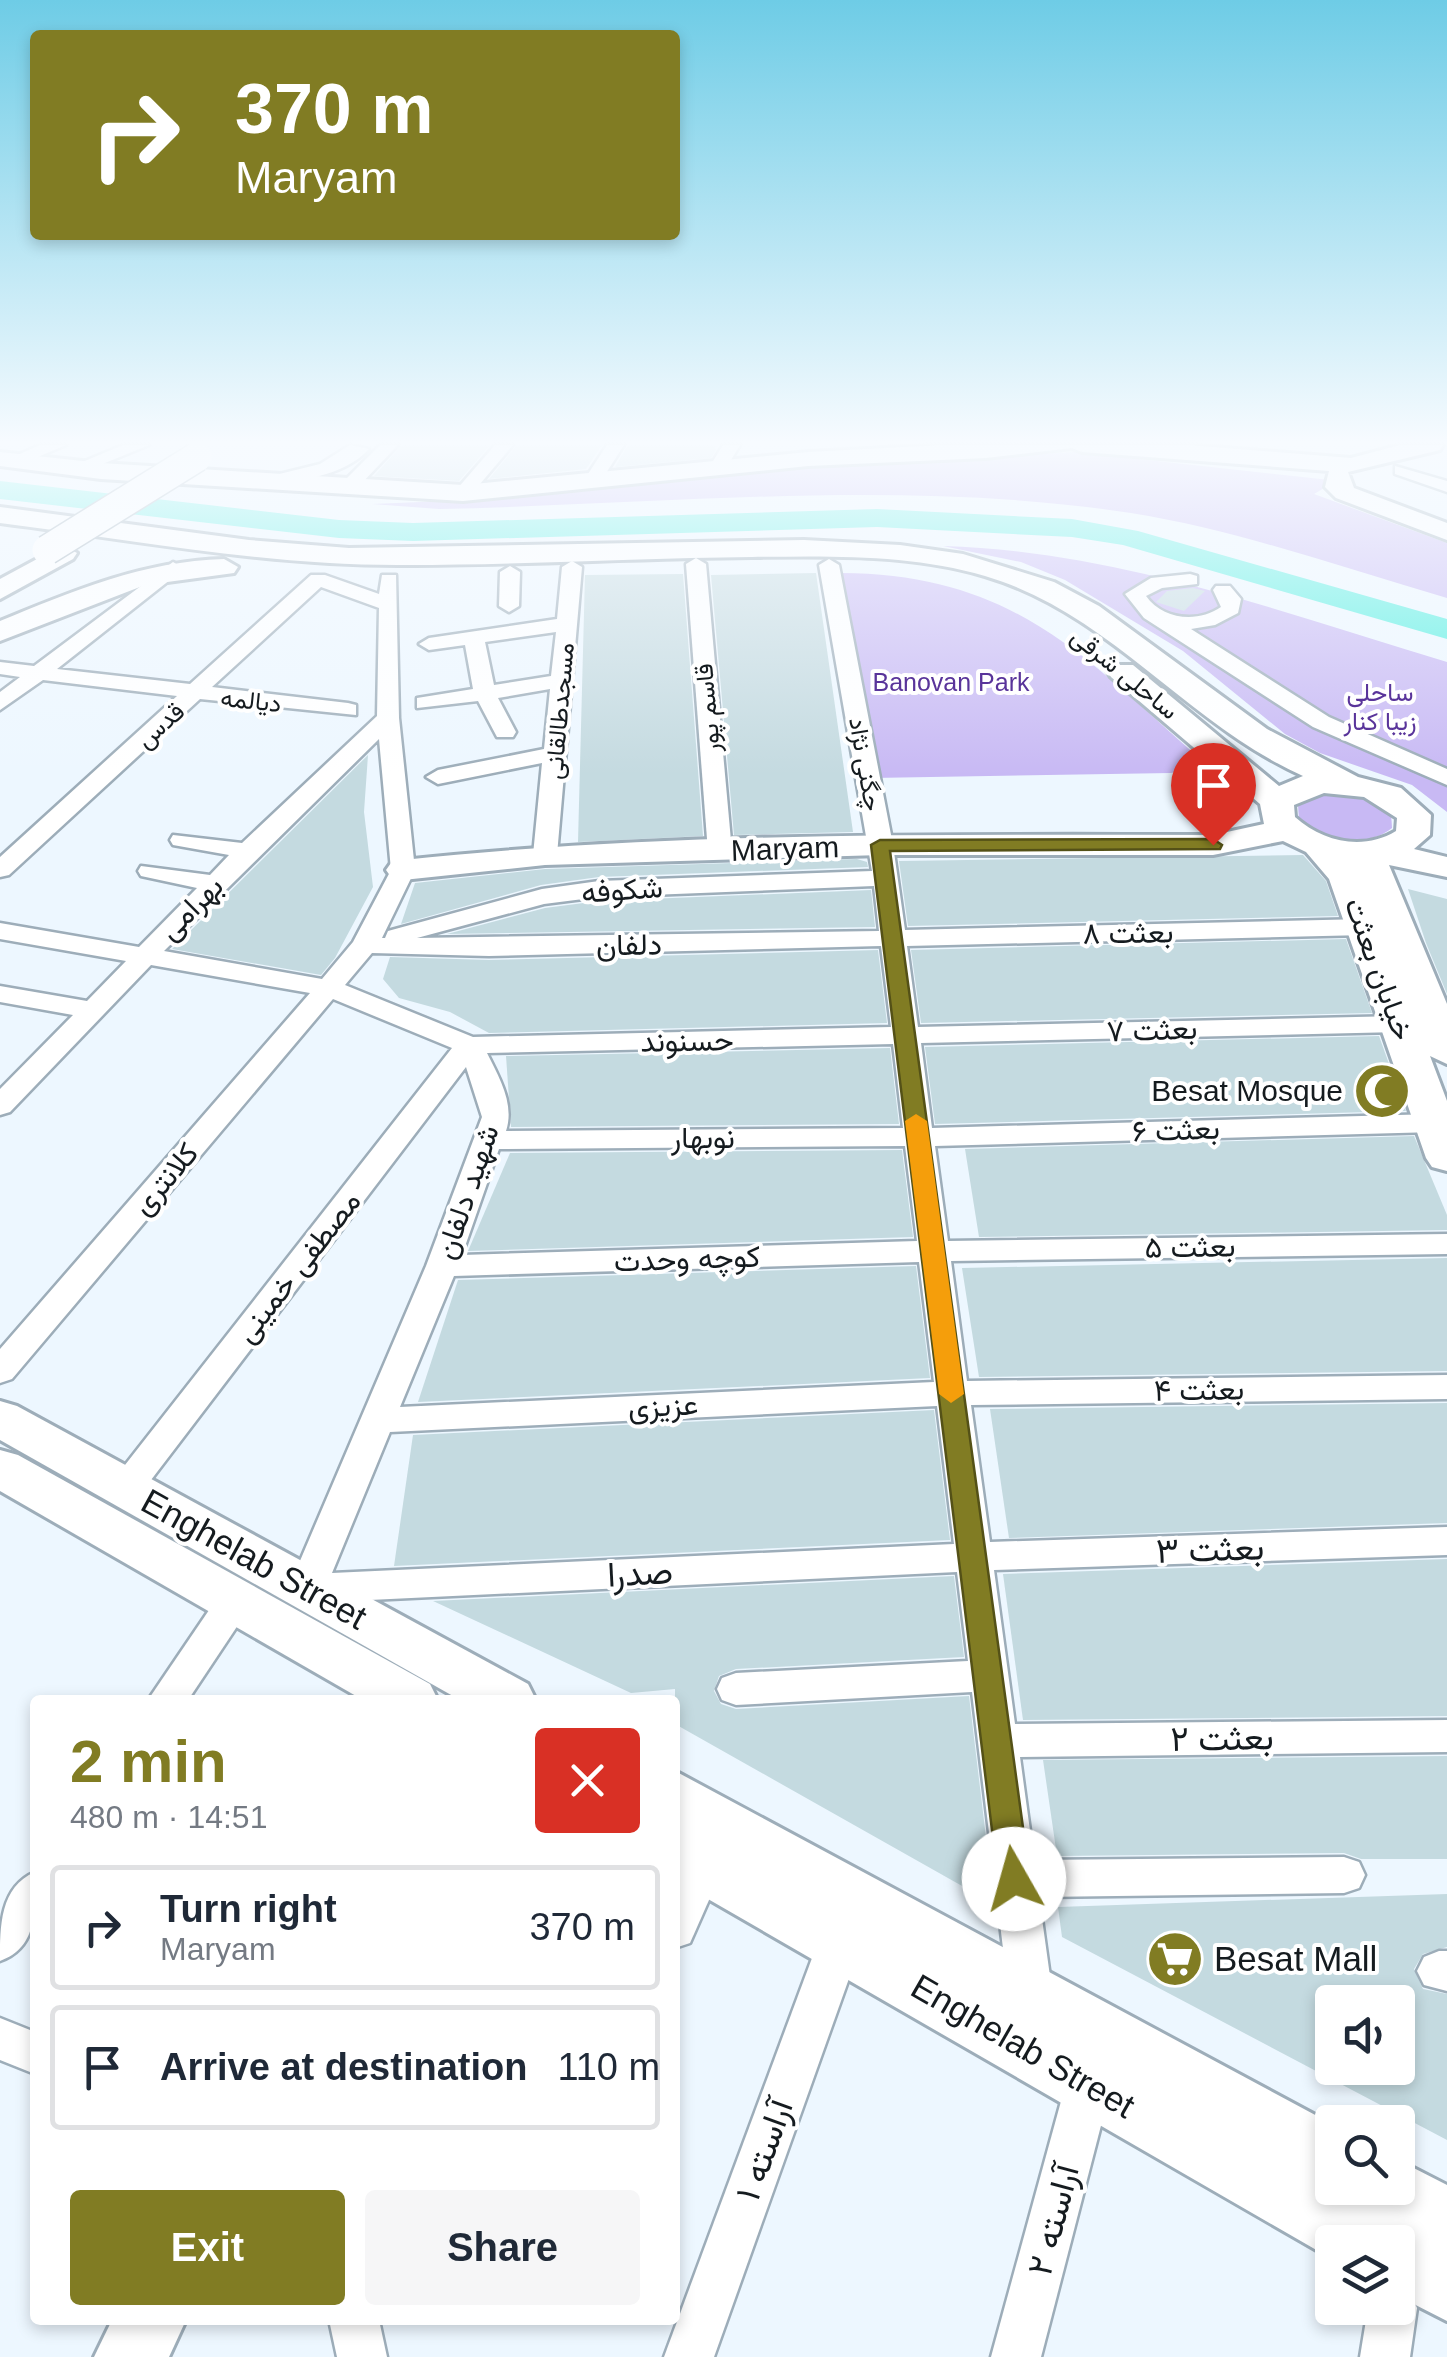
<!DOCTYPE html>
<html lang="en">
<head>
<meta charset="utf-8">
<style>
  body { margin:0; font-family:Helvetica,Vazirmatn,sans-serif; background:#f6f6f7; color:#1f2937; height:100vh; display:flex; flex-direction:column; font-size:38px; white-space:nowrap }
  * { box-sizing:border-box; margin:0 }
  p { font-size:32px; color:#747a83 }
  .icon { flex:none; width:55px; height:55px; fill:none; stroke:currentColor; stroke-width:2; stroke-linecap:round; stroke-linejoin:round }
  .map { position:relative; flex:1; overflow:hidden }
  .drawer { position:absolute; left:30px; top:1695px; width:650px; height:630px; display:flex; flex-direction:column; background:#fff; border-radius:10px; box-shadow:0 5px 15px #0003 }
  .drawer>* { flex:none }
  .hud { position:absolute; left:30px; top:30px; width:650px; height:210px; border-radius:10px; box-shadow:0 5px 15px #0003; background:#817c23; color:#fff; overflow:hidden }
  .tools { position:absolute; left:1315px; top:1985px; display:grid; gap:20px }
  .tools a { display:grid; place-items:center; width:100px; height:100px; border-radius:10px; background:#fff; box-shadow:0 5px 15px #0003; font-size:50px }
  .pin { position:absolute; display:grid; place-items:center; width:85px; height:85px; color:#fff; margin:-102px -42px; border-radius:50% 50% 50% 0; rotate:-45deg; box-shadow:0 0 10px #0007 }
  .pin .icon { rotate:45deg }
  .me { position:absolute; width:110px; margin:-55px; rotate:353deg; stroke-linejoin:round; filter:drop-shadow(0 0 8px #0008) }
  .turn { display:flex; align-items:center; gap:35px; height:210px; padding:0 40px; font-size:45px }
  .turn .icon { width:130px; height:130px; stroke-width:2.5 }
  .turn b { display:block; font-size:70px; line-height:85px }
  .round { display:grid; place-items:center; flex:none; width:105px; height:105px; border-radius:10px; background:#f6f6f7 }
  .summary { display:flex; align-items:center; justify-content:space-between; height:170px; padding:0 40px }
  h1 { font-size:60px; font-weight:800; line-height:75px; color:#817c23 }
  .cta { display:flex; gap:20px; margin-top:auto; padding:20px 40px }
  .cta a { flex:1; height:115px; border-radius:10px; background:#817c23; color:#fff; font-size:40px; font-weight:800; line-height:115px; text-align:center }
  .cta a+a { background:#f6f6f7; color:#1f2937 }
  ul { padding:0; list-style:none }
  li { display:flex; align-items:center; gap:30px; height:125px; margin:0 20px 15px; padding:0 20px; border:5px solid #e0e1e3; border-radius:10px }
  li div { flex:1 }
  li b { display:block; font-size:38px }
  li em { font-style:normal }
  .map>svg:first-child { display:block }
  .green { fill:#c8b9f4 }
  .lines { fill:none; stroke-linecap:round; stroke-linejoin:round }
  .river { fill:#58efe2; fill-rule:evenodd }
  .building { fill:#c4dae0; fill-rule:evenodd }
  .street-casing { stroke:#9dadb9; stroke-width:5 }
  .secondary-casing { stroke:#9dadb9; stroke-width:6 }
  .street { fill:#fff; fill-rule:evenodd }
  .secondary { fill:#fff; fill-rule:evenodd }
  .secondary-bridge-casing { stroke:#9dadb9; stroke-width:32; stroke-linecap:butt }
  .secondary-bridge { stroke:#fff; stroke-width:29 }
  .route { fill:#817c23; stroke:#545117; stroke-width:2.5 }
  .slow { fill:#f59e0b }
  .labels { text-anchor:middle; stroke-width:8; stroke-linejoin:round; paint-order:stroke }
  .far-street-label { font-size:25px; fill:#151b1f; stroke:#fff }
  .far-park-label { font-size:25px; fill:#59349a; stroke:#fff }
  .street-label { font-size:30px; fill:#151b1f; stroke:#fff }
  .poi-label { font-size:30px; fill:#151b1f; stroke:#fff; text-anchor:end }
  .near-street-label { font-size:35px; fill:#151b1f; stroke:#fff }
  .near-poi-label { font-size:35px; fill:#151b1f; stroke:#fff; text-anchor:start }
</style>
</head>
<body>
<div class="map">
<svg width="1447" height="2357" viewBox="0 0 1447 2357">
  <rect width="100%" height="100%" fill="#edf7ff"/>
  <!-- green -->
  <g class="green">
    <path d="M 1075,452 L 1330,480 L 1331,484 L 1314,494 L 1447,543 L 1447,598 C 1343,568 1238,530 1131,513 C 904,478 668,504 439,509 L 372,504 L 493,499 L 748,471 Z"/>
    <path d="M 943,546 C 1116,551 1282,612 1447,662 L 1447,812 L 1412,785 L 1320,753 L 1285,734 L 1183,651 L 1065,580 L 1021,562 Z"/>
    <path d="M 841,573 C 1016,574 1085,658 1207,765 L 1171,773 L 872,778 Z"/>
    <path d="M 1328,793 L 1372,800 L 1391,813 L 1392,828 C 1366,849 1323,841 1299,820 L 1298,805 Z"/>
  </g>
  <g class="lines">
    <!-- river -->
    <path class="river" d="M 0,481 L 339,520 L 413,523 L 877,509 L 1072,519 L 1138,531 L 1447,619 L 1447,639 L 1123,545 L 1072,537 L 877,527 L 413,541 L 339,538 L 0,499 Z"/>
  </g>
  <!-- building -->
  <g class="building">
    <path d="M 402,445 L 490,445 L 459,481 L 374,476 Z"/>
    <path d="M 517,445 L 602,445 L 586,469 L 489,479 Z"/>
    <path d="M 628,445 L 715,445 L 716,450 L 711,458 L 615,467 Z"/>
    <path d="M 816,573 L 853,832 L 734,835 L 711,575 Z"/>
    <path d="M 683,574 L 703,836 L 578,842 L 585,575 Z"/>
    <path d="M 1193,588 L 1205,591 L 1184,611 L 1156,602 L 1167,591 Z"/>
    <path d="M 368,755 L 364,812 L 373,887 L 335,958 L 321,975 L 172,949 Z"/>
    <path d="M 1303,855 L 1326,881 L 1338,916 L 908,926 L 899,861 Z"/>
    <path d="M 857,859 L 867,862 L 868,867 L 599,877 L 541,885 L 401,924 L 415,883 L 545,869 Z"/>
    <path d="M 1408,889 L 1447,899 L 1447,994 L 1426,943 Z"/>
    <path d="M 871,890 L 875,927 L 447,934 L 545,908 L 599,901 Z"/>
    <path d="M 1346,939 L 1372,1013 L 921,1023 L 911,950 Z"/>
    <path d="M 878,950 L 887,1023 L 489,1033 L 450,1012 L 399,998 L 383,979 L 390,957 L 489,960 Z"/>
    <path d="M 1379,1036 L 1406,1111 L 935,1124 L 925,1047 Z"/>
    <path d="M 890,1048 L 899,1124 L 511,1127 L 506,1056 Z"/>
    <path d="M 1414,1136 L 1447,1215 L 1447,1230 L 979,1237 L 965,1149 Z"/>
    <path d="M 902,1150 L 913,1237 L 468,1251 L 510,1153 Z"/>
    <path d="M 1447,1258 L 1447,1371 L 979,1377 L 962,1268 Z"/>
    <path d="M 916,1266 L 930,1378 L 418,1402 L 458,1280 Z"/>
    <path d="M 1447,1403 L 1447,1523 L 1009,1538 L 990,1409 Z"/>
    <path d="M 934,1410 L 950,1540 L 394,1566 L 413,1435 Z"/>
    <path d="M 1447,1559 L 1447,1716 L 1023,1720 L 1003,1574 Z"/>
    <path d="M 954,1576 L 964,1657 L 736,1669 L 719,1676 L 714,1691 L 721,1704 L 736,1709 L 969,1696 L 994,1904 L 675,1724 L 675,1689 L 631,1693 L 433,1601 Z"/>
    <path d="M 1447,1756 L 1447,1859 L 1361,1859 L 1344,1853 L 1057,1856 L 1043,1760 Z"/>
    <path d="M 1447,1894 L 1447,1947 L 1423,1954 L 1414,1969 L 1423,1989 L 1447,1994 L 1447,2140 L 1062,1937 L 1058,1907 ZM 1332,2002 L 1398,2002 L 1398,2068 L 1332,2068 Z"/>
  </g>
  <g class="lines">
    <!-- street casing -->
    <g class="street-casing">
      <g id="street">
        <path d="M 40,445 L 66,445 L 19,465 L 4,461 Z"/>
        <path d="M 123,445 L 149,445 L 83,472 L 68,468 Z"/>
        <path d="M 350,445 L 369,449 C 343,477 300,480 264,485 L 255,480 L 320,464 Z"/>
        <path d="M 380,445 L 398,445 L 359,486 L 347,486 L 347,478 Z"/>
        <path d="M 495,445 L 513,445 L 469,497 L 457,497 L 457,489 Z"/>
        <path d="M 607,445 L 624,445 L 599,484 L 587,484 L 584,480 Z"/>
        <path d="M 723,445 L 740,445 L 725,470 L 713,470 L 710,466 Z"/>
        <path d="M 1395,466 L 1447,481 L 1447,492 L 1395,474 Z"/>
        <path d="M 696,558 L 706,564 L 732,852 L 720,859 L 708,852 L 686,564 Z"/>
        <path d="M 829,559 L 839,565 L 893,845 L 905,930 L 1365,919 L 1378,927 L 1365,935 L 907,946 L 918,1027 L 1399,1016 L 1413,1024 L 1399,1032 L 921,1043 L 932,1128 L 1435,1114 L 1447,1119 L 1445,1129 L 1435,1132 L 935,1146 L 948,1241 L 1447,1234 L 1447,1254 L 951,1261 L 967,1381 L 1447,1375 L 1447,1399 L 971,1405 L 990,1542 L 1447,1527 L 1447,1555 L 994,1570 L 1015,1724 L 1447,1720 L 1447,1752 L 1020,1757 L 1034,1860 L 1344,1857 L 1359,1862 L 1365,1875 L 1359,1888 L 1344,1893 L 1039,1897 L 1053,1998 L 1047,2012 L 1031,2018 L 1015,2012 L 1009,1998 L 972,1692 L 736,1705 L 722,1700 L 717,1689 L 722,1678 L 736,1673 L 968,1661 L 957,1572 L 307,1603 L 294,1599 L 288,1589 L 426,1266 L 482,1117 L 466,1067 L 138,1497 L 126,1501 L 114,1497 L 108,1488 L 114,1479 L 452,1048 L 333,999 L 12,1379 L 0,1383 L 0,1349 L 310,993 L 151,965 L 10,1112 L 0,1115 L 0,1089 L 73,1015 L 0,1002 L 0,986 L 87,1001 L 126,961 L 0,939 L 0,923 L 139,947 L 197,888 L 141,876 L 138,871 L 141,866 L 210,875 L 229,855 L 173,845 L 170,840 L 173,835 L 242,843 L 377,716 L 379,608 L 321,587 L 212,687 L 348,703 L 356,705 L 356,715 L 200,699 L 9,875 L 0,877 L 0,857 L 177,696 L 43,680 L 0,710 L 0,692 L 20,677 L 0,674 L 0,662 L 34,666 L 173,562 L 183,568 L 180,572 L 57,669 L 190,684 L 311,575 L 325,575 L 379,594 L 382,575 L 396,575 L 399,718 L 415,870 L 382,938 L 385,938 L 388,931 L 542,889 L 599,881 L 872,871 L 819,565 ZM 379,739 L 391,870 L 353,942 L 322,979 L 164,951 ZM 874,886 L 879,931 L 417,938 L 544,904 L 599,897 ZM 881,946 L 891,1027 L 473,1037 L 345,985 L 372,953 L 489,956 ZM 893,1044 L 903,1128 L 506,1131 C 515,1104 499,1077 487,1053 ZM 905,1146 L 917,1241 L 462,1255 L 499,1149 ZM 919,1262 L 934,1382 L 400,1407 L 454,1276 ZM 937,1406 L 954,1544 L 332,1573 L 390,1432 Z"/>
        <path d="M 572,561 L 582,567 L 557,855 L 545,862 L 533,855 L 542,763 L 438,784 L 426,777 L 438,770 L 544,749 L 550,689 L 498,698 L 516,732 L 513,737 L 497,737 L 478,701 L 417,708 L 417,698 L 473,689 L 465,645 L 429,650 L 419,644 L 429,638 L 557,619 L 562,567 ZM 556,632 L 551,676 L 494,685 L 485,642 Z"/>
        <path d="M 510,566 L 520,572 L 519,606 L 509,612 L 499,606 L 500,572 Z"/>
        <path d="M 1190,574 L 1197,576 L 1197,584 L 1162,588 L 1146,596 C 1163,620 1198,623 1221,607 L 1213,590 L 1216,586 L 1230,586 L 1241,599 L 1238,613 L 1215,625 L 1191,629 L 1329,717 L 1447,769 L 1447,785 L 1313,727 L 1144,618 L 1125,594 L 1151,578 Z"/>
        <path d="M 235,1586 L 248,1591 L 254,1601 L 188,1700 L 148,1700 L 222,1591 Z"/>
        <path d="M 703,1848 L 718,1853 L 724,1866 L 690,1943 L 675,1948 L 675,1882 L 688,1853 Z"/>
        <path d="M 35,1872 C 35,1908 39,1947 0,1961 C 0,1926 0,1887 35,1872 Z"/>
        <path d="M 840,1923 L 855,1928 L 862,1942 L 714,2357 L 664,2357 L 818,1942 L 825,1928 Z"/>
        <path d="M 1439,1951 L 1447,1951 L 1447,1991 L 1424,1985 L 1417,1971 L 1424,1957 Z"/>
        <path d="M 0,2018 L 35,2032 L 35,2074 L 0,2060 Z"/>
        <path d="M 1089,2061 L 1105,2068 L 1112,2083 L 1041,2357 L 991,2357 L 1066,2083 L 1073,2068 Z"/>
        <path d="M 1398,2286 L 1409,2291 L 1417,2308 L 1410,2357 L 1360,2357 L 1368,2308 L 1398,2308 Z"/>
        <path d="M 329,2320 L 379,2320 L 387,2357 L 337,2357 Z"/>
      </g>
    </g>
    <!-- secondary casing -->
    <g class="secondary-casing">
      <g id="secondary">
        <path d="M 943,445 L 1188,445 L 1351,458 L 1400,445 L 1443,445 L 1440,450 L 1348,472 L 1354,488 L 1447,523 L 1447,540 L 1336,498 L 1325,487 L 1329,471 L 1082,452 L 1072,448 L 986,458 L 808,466 L 463,501 L 101,479 L 0,466 L 0,452 L 101,463 L 463,485 L 808,452 Z"/>
        <path d="M 0,507 L 249,540 L 349,548 L 804,540 L 900,545 L 963,554 L 1054,582 L 1099,606 L 1267,729 L 1358,777 L 1401,788 L 1431,815 L 1430,835 L 1414,849 L 1447,857 L 1447,877 L 1389,865 L 1447,1004 L 1447,1064 L 1430,1056 L 1447,1101 L 1447,1171 L 1432,1167 L 1426,1158 L 1329,879 L 1306,852 L 1283,841 L 1213,855 L 881,855 L 545,865 L 403,880 L 391,877 L 386,870 L 391,863 L 403,860 C 672,831 943,835 1213,835 L 1264,824 L 1260,804 L 1111,677 L 1107,671 L 1111,665 L 1133,665 L 1279,786 L 1303,776 C 1187,724 1110,613 985,576 C 911,554 829,556 752,557 C 637,558 521,565 405,565 C 269,566 134,540 0,523 ZM 1324,793 L 1364,797 L 1397,818 L 1396,831 C 1363,851 1323,842 1295,817 L 1294,805 Z"/>
        <path d="M 63,545 L 77,553 L 73,559 L 0,599 L 0,579 Z"/>
        <path d="M 224,559 L 238,567 L 234,573 L 145,585 L 0,641 L 0,621 C 73,591 144,561 224,559 Z"/>
        <path d="M 0,1401 L 17,1406 L 528,1684 L 536,1700 L 460,1700 L 0,1440 Z"/>
        <path d="M 0,1450 L 18,1455 L 430,1684 L 438,1700 L 363,1700 L 0,1491 Z"/>
        <path d="M 675,1771 L 1332,2124 L 1332,2188 L 1354,2195 L 1351,2188 L 1398,2188 L 1398,2160 L 1447,2185 L 1447,2321 L 1398,2296 L 1398,2242 L 1332,2242 L 1332,2259 L 675,1880 Z"/>
        <path d="M 112,2320 L 186,2320 L 169,2357 L 94,2357 Z"/>
      </g>
    </g>
    <!-- street -->
    <use href="#street" class="street"/>
    <!-- secondary -->
    <use href="#secondary" class="secondary"/>
    <!-- secondary-bridge casing -->
    <g class="secondary-bridge-casing">
      <path id="secondary-bridge" d="M 47,550 L 197,457"/>
    </g>
    <!-- secondary-bridge -->
    <use href="#secondary-bridge" class="secondary-bridge"/>
  </g>
  <!-- sky -->
  <linearGradient id="sky" x2="0" y2="1"><stop stop-color="#6ecce6"/><stop offset="0.57" stop-color="#f7fbff"/><stop offset="1" stop-color="#f7fbff" stop-opacity="0"/></linearGradient>
  <rect width="1447" height="775" fill="url(#sky)"/>
  <!-- route -->
  <path class="route" d="M 1213,839 L 1222,845 L 1220,849 L 890,851 L 1030,1879 L 1025,1889 L 1014,1893 L 1002,1889 L 998,1879 L 871,845 L 880,840 Z"/>
  <!-- slow -->
  <path class="slow" d="M 916,1114 L 927,1121 L 964,1394 L 951,1403 L 939,1394 L 905,1121 Z"/>
  <!-- icons -->
  <defs>
    <g id="mosque-disc" transform="scale(2.875)"><circle r="9.5" fill="#817c23" stroke="#fff"/><path d="M3.5-4.9A6 6 0 1 0 3.5 4.9A5 5 0 1 1 3.5-4.9Z" fill="#fff"/></g>
    <g id="supermarket-disc" transform="scale(2.875)"><circle r="9.5" fill="#817c23" stroke="#fff"/><path d="M-6-5.5h2.5l.6 2H6L4.5 2H-2.5L-4.4-4H-6ZM-1.5 3.2a1.3 1.3 0 1 0 .1 0ZM3 3.2a1.3 1.3 0 1 0 .1 0Z" fill="#fff"/></g>
  </defs>
  <g fill-rule="evenodd">
    <use href="#mosque-disc" x="1382" y="1091"/>
    <use href="#supermarket-disc" x="1175" y="1959"/>
  </g>
  <g class="labels">
    <!-- far-street labels -->
    <g class="far-street-label">
      <text transform="translate(1125 673) rotate(39)" y="9">ساحلی شرقی</text>
      <text transform="translate(251 700) rotate(6)" y="9">دیالمه</text>
      <text transform="translate(707 708) rotate(-95)" y="9">قاسم پور</text>
      <text transform="translate(559 711) rotate(-85)" y="9">مسجدطالقانی</text>
      <text transform="translate(160 725) rotate(-42)" y="9">قدس</text>
      <text transform="translate(866 764) rotate(80)" y="9">چگنی نژاد</text>
    </g>
    <!-- far-park labels -->
    <g class="far-park-label">
      <text x="951" y="691">Banovan Park</text>
      <text x="1380" y="701">ساحلی<tspan x="1380" dy="29">زیبا کنار</tspan></text>
    </g>
    <!-- street labels -->
    <g class="street-label">
      <text transform="translate(785 849) rotate(-2)" y="10">Maryam</text>
      <text transform="translate(622 890) rotate(-4)" y="10">شکوفه</text>
      <text transform="translate(191 908) rotate(-45)" y="10">بهرامی</text>
      <text transform="translate(1128 933) rotate(-1)" y="10">بعثت ۸</text>
      <text transform="translate(629 945) rotate(-1)" y="10">دلفان</text>
      <text transform="translate(1379 969) rotate(70)" y="10">خیابان بعثت</text>
      <text transform="translate(1152 1030) rotate(-2)" y="10">بعثت ۷</text>
      <text transform="translate(687 1041) rotate(-1)" y="10">حسنوند</text>
      <text transform="translate(1176 1130) rotate(-2)" y="10">بعثت ۶</text>
      <text x="703" y="1148">نوبهار</text>
      <text transform="translate(165 1179) rotate(-49)" y="10">کلانتری</text>
      <text transform="translate(467 1192) rotate(-71)" y="10">شهید دلفان</text>
      <text transform="translate(1190 1247) rotate(-1)" y="10">بعثت ۵</text>
      <text transform="translate(687 1259) rotate(-2)" y="10">کوچه وحدت</text>
      <text transform="translate(298 1267) rotate(-52)" y="10">مصطفی خمینی</text>
      <text transform="translate(1199 1390) rotate(-1)" y="10">بعثت ۴</text>
      <text transform="translate(663 1406) rotate(-3)" y="10">عزیزی</text>
    </g>
    <!-- poi labels -->
    <g class="poi-label">
      <text x="1343" y="1101">Besat Mosque</text>
    </g>
    <!-- near-street labels -->
    <g class="near-street-label">
      <text transform="translate(1210 1549) rotate(-2)" y="12">بعثت ۳</text>
      <text transform="translate(254 1559) rotate(29)" y="12">Enghelab Street</text>
      <text transform="translate(640 1573) rotate(-3)" y="12">صدرا</text>
      <text transform="translate(1222 1738) rotate(-1)" y="12">بعثت ۲</text>
      <text transform="translate(1023 2046) rotate(30)" y="12">Enghelab Street</text>
      <text transform="translate(764 2150) rotate(-70)" y="12">آراسته ۱</text>
      <text transform="translate(1053 2220) rotate(-75)" y="12">آراسته ۲</text>
    </g>
    <!-- near-poi labels -->
    <g class="near-poi-label">
      <text x="1214" y="1971">Besat Mall</text>
    </g>
  </g>
</svg>
<div class="tools">
<a><svg class="icon" aria-label="sound" viewBox="0 0 24 24"><path d="M4 9h4l5-4v14l-5-4H4zM17 9q2 3 0 6"/></svg></a>
<a><svg class="icon" aria-label="search" viewBox="0 0 24 24"><circle cx="10" cy="10" r="6"/><path d="M15 15l6 6"/></svg></a>
<a><svg class="icon" aria-label="layers" viewBox="0 0 24 24"><path d="M12 4l9 5-9 5-9-5zM3 14l9 5 9-5"/></svg></a>
</div>
<div class="pin" style="left:1213px;top:845px;background:#d93025"><svg class="icon" aria-label="arrive" viewBox="0 0 24 24"><path d="M6 21V4h12l-3 4 3 4H6"/></svg></div>
<svg class="me" style="left:1014px;top:1879px" viewBox="-20 -20 40 40"><circle r="19" fill="#fff"/><path d="M0-13L10 11 0 6-10 11z" fill="#817c23"/></svg>
<div class="hud">
<div class="turn"><svg class="icon" aria-label="right" viewBox="0 0 24 24"><path d="M7 20v-9h11M14 6l5 5-5 5"/></svg><div><b>370 m</b>Maryam</div></div>
</div>
<section class="drawer">
<div class="summary"><div><h1>2 min</h1><p>480 m · 14:51</p></div><a class="round" style="background:#d93025;color:#fff"><svg class="icon" aria-label="close" viewBox="0 0 24 24"><path d="M6 6l12 12M18 6L6 18"/></svg></a></div>
<ul>
<li><svg class="icon" aria-label="right" viewBox="0 0 24 24"><path d="M7 20v-9h11M14 6l5 5-5 5"/></svg><div><b>Turn right</b><p>Maryam</p></div><em>370 m</em></li>
<li><svg class="icon" aria-label="arrive" viewBox="0 0 24 24"><path d="M6 21V4h12l-3 4 3 4H6"/></svg><div><b>Arrive at destination</b></div><em>110 m</em></li>
</ul>
<div class="cta"><a>Exit</a><a>Share</a></div>
</section>
</div>
</body>
</html>
